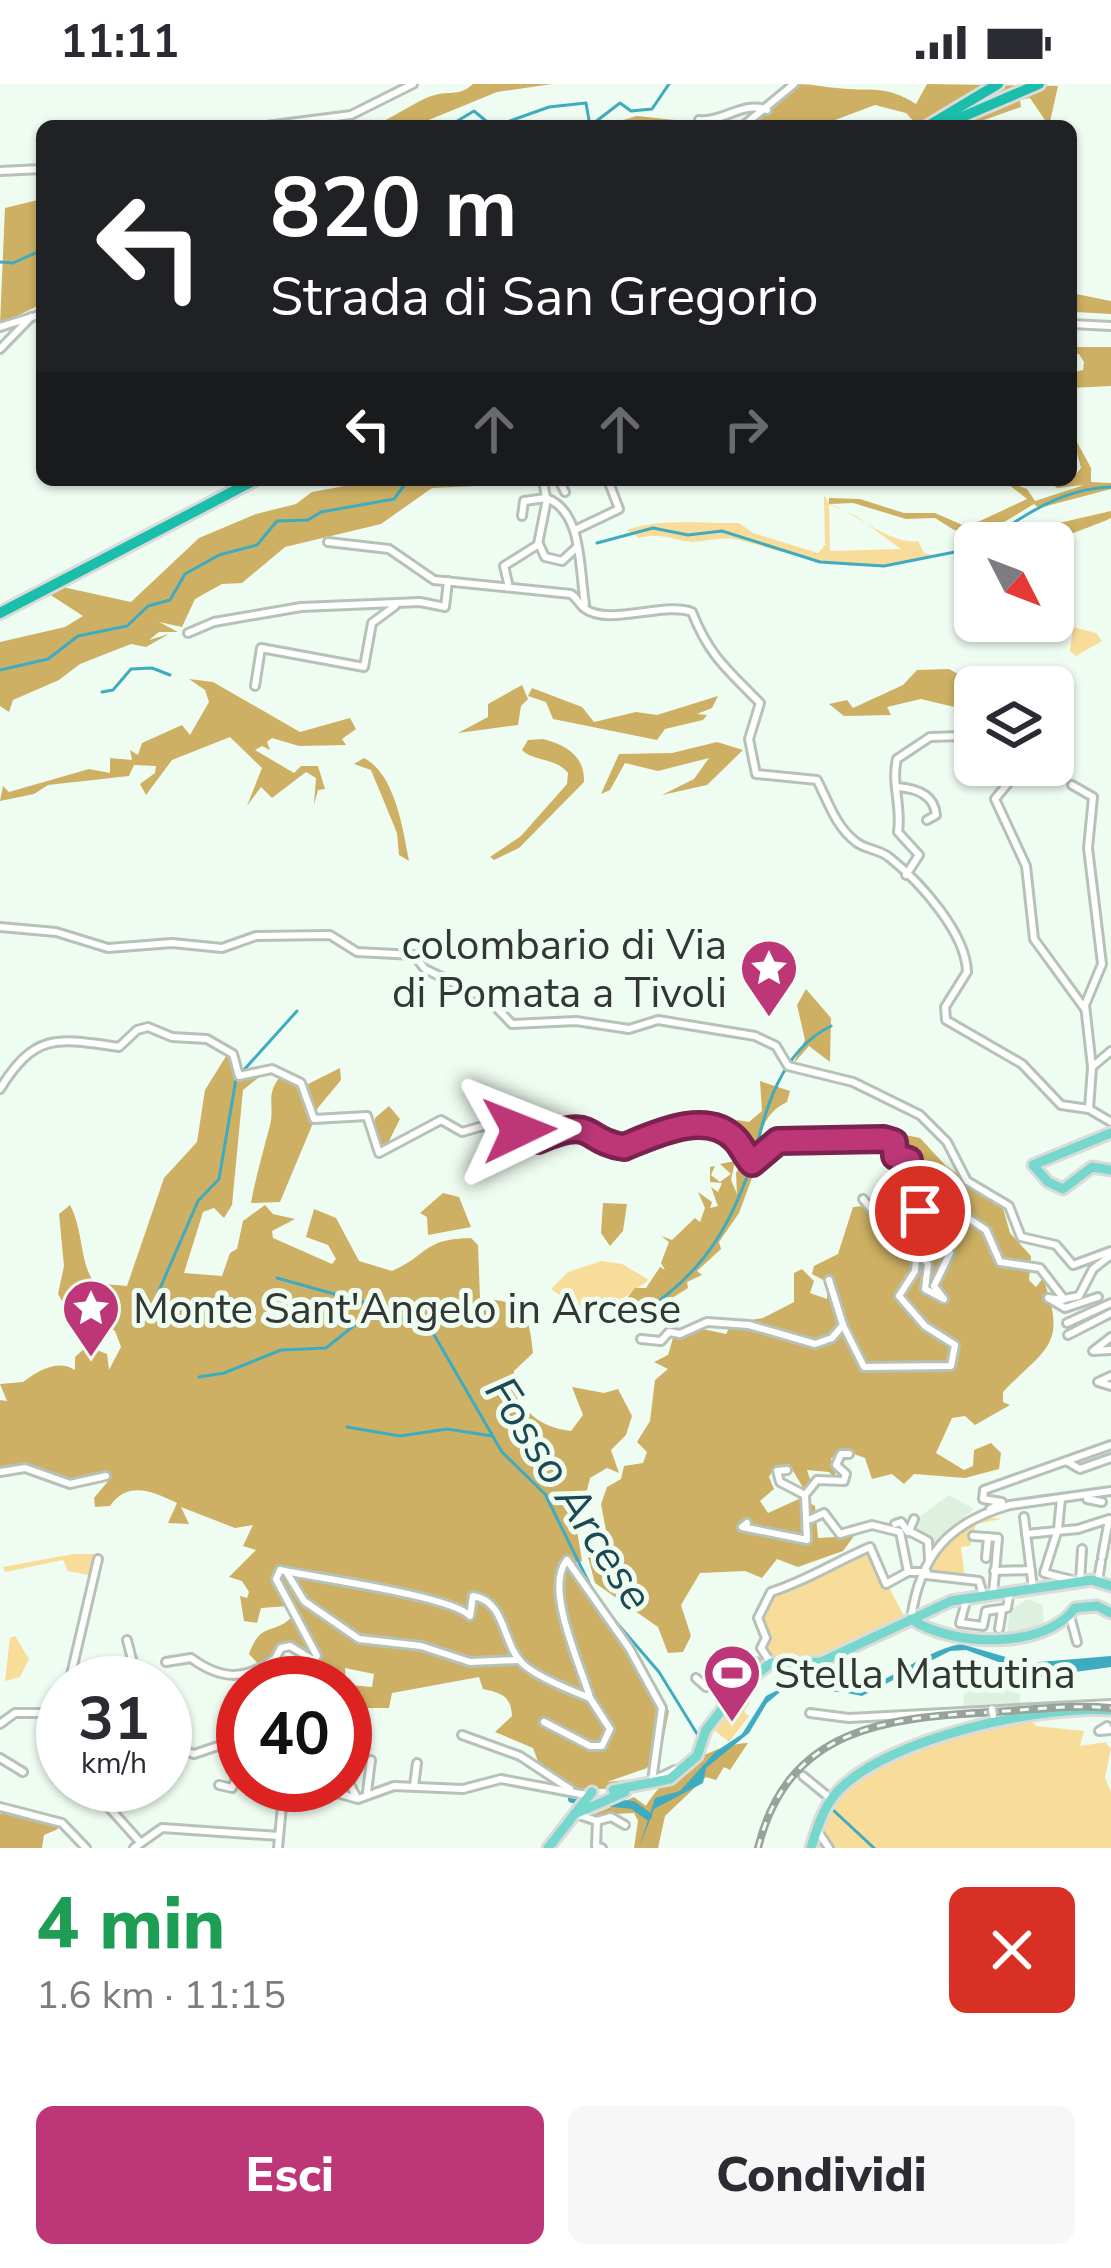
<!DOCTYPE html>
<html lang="it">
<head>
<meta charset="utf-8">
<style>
  body { margin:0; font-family:"Nunito Sans",sans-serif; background:#f7f7f7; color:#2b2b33; height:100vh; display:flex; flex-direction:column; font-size:45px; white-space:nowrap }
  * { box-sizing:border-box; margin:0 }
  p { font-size:39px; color:#7c7c81 }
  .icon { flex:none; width:66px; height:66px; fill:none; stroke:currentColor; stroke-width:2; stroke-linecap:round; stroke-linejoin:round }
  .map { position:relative; height:1764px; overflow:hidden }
  .panel { display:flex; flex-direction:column; background:#fff; flex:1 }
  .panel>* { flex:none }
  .hud { position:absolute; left:36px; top:36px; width:1041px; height:366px; border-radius:18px; box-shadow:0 3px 9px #0004; background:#202124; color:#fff; overflow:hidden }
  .needle { width:78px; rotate:132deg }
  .controls { position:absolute; left:954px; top:438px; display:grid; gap:24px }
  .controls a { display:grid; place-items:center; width:120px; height:120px; border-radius:18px; background:#fff; box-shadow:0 3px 9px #0004; font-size:60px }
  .speed { position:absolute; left:36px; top:1572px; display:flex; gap:24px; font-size:60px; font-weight:700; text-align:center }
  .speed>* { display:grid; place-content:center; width:156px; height:156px; border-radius:50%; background:#fff; box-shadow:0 3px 9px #0004; line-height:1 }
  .speed small { font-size:30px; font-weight:400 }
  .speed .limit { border:18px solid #d22; background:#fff; color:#111 }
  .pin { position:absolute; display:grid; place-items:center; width:102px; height:102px; color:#fff; margin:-51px; border:6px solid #fff; border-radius:50%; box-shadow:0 3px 12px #0007 }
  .me { position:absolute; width:132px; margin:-66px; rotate:88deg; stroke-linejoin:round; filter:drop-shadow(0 0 9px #0008) }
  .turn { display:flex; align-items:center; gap:42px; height:252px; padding:0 36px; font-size:54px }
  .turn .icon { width:156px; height:156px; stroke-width:2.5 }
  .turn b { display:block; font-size:84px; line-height:102px }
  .lanes { display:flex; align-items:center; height:114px; padding:0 36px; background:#0003; justify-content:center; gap:60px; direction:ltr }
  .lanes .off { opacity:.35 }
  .round { display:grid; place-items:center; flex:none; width:126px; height:126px; border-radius:18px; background:#f7f7f7 }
  .headline { display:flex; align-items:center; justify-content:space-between; height:204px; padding:0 36px }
  h1 { font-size:72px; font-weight:800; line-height:90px; color:#1e9e55 }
  .primary-button { display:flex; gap:24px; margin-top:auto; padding:24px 36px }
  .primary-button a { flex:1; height:138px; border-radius:18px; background:#bd3678; color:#fff; font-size:48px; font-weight:800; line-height:138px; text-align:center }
  .primary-button a+a { background:#f7f7f7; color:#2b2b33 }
  .status { display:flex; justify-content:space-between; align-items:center; height:84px; padding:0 60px; background:#fff; direction:ltr }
  .status svg { height:33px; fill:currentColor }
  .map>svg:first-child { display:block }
  .built { fill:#def1e1 }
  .green { fill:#f8dd9a; fill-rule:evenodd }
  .forest { fill:#cdb064 }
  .water { fill:#3fabc0 }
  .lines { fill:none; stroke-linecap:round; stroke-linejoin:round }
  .stream { stroke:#3fabc0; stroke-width:3 }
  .river { stroke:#3fabc0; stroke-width:8 }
  .minor-casing { stroke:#b6c2b8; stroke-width:12 }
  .major-casing { stroke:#dadbda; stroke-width:15 }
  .highway-casing { stroke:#dadbda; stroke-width:16 }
  .minor { stroke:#fff; stroke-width:6 }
  .major { stroke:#76d8cc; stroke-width:9 }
  .highway { stroke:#1bbeaa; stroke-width:10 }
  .rail-casing { stroke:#98a29a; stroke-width:8 }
  .rail { stroke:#effcf1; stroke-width:3; stroke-dasharray:9; stroke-linecap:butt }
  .minor-bridge-casing { stroke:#b6c2b8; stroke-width:12; stroke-linecap:butt }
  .minor-bridge { stroke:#fff; stroke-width:6 }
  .route-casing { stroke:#7b234e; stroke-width:30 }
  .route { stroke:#bd3678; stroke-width:21 }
  .labels { text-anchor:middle; stroke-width:10; stroke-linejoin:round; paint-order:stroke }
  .poi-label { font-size:42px; fill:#323733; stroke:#effcf1; text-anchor:start }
  .water-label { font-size:45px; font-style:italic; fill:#1c4a54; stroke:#effcf1 }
</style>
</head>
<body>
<div class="status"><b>11:11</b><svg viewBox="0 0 49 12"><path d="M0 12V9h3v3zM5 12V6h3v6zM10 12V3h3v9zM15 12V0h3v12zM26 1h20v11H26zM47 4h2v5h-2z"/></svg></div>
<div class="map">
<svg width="1111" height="1764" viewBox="0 0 1111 1764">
  <rect width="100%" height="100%" fill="#effcf1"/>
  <!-- built -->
  <g class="built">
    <path d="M 949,1411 L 974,1425 L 942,1452 L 933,1468 L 929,1453 L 910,1447 L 915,1436 Z"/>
    <path d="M 1028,1515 L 1043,1521 L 1044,1548 L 1006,1554 L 1010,1526 Z"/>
    <path d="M 991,1594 L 1019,1599 L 1020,1622 L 963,1627 L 965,1597 Z"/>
  </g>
  <!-- green -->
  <g class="green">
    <path d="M 824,411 L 829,419 C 857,431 892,461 918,457 L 924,469 L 933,471 C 855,495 813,475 739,456 C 718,451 702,460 684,457 C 666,453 658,450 639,454 L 627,446 C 661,434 702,440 739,439 L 753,449 L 818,469 L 825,461 ZM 829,420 L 856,432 L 901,465 L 830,467 Z"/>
    <path d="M 1073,543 L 1096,549 L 1102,557 L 1076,572 L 1070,567 Z"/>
    <path d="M 601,1177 L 622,1180 L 649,1196 L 621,1216 L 615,1213 L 582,1227 L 551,1205 L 568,1188 Z"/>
    <path d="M 978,1432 L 1001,1435 L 976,1440 L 970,1462 L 961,1463 L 965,1495 L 930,1489 L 945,1457 Z"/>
    <path d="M 869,1464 L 906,1536 L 825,1575 L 771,1576 L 762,1563 L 767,1554 L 759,1535 L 771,1510 L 810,1497 L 825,1479 Z"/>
    <path d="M 73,1470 L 96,1470 L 93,1492 L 68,1487 L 63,1476 L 5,1488 L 3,1483 Z"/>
    <path d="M 15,1552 L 29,1575 L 20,1593 L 5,1597 L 10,1554 Z"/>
    <path d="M 742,1612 L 750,1618 L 744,1628 L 749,1632 L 729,1658 L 715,1647 Z"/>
    <path d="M 1031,1636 L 1036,1642 L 1084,1647 L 1080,1662 L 1105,1658 L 1111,1664 L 1105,1694 L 1111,1708 L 1111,1764 L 812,1764 C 841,1669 945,1650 1031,1636 Z"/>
  </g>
  <!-- forest -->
  <g class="forest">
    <path d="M 473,0 L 552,0 L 497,8 L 414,42 L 371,42 C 393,35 416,16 435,11 C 451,7 460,12 473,0 Z"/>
    <path d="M 798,0 C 812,0 823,3 836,4 C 871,8 885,0 916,20 L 927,0 L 1058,2 L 1049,42 L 1030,14 L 1020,16 L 1021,23 L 967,42 L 918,42 L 906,29 L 875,21 L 819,42 L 746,42 Z"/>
    <path d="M 637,32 L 675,36 L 677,42 L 602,42 Z"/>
    <path d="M 42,115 L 42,220 L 0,240 L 5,124 Z"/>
    <path d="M 1071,209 L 1111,217 L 1111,230 L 1075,228 Z"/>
    <path d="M 1071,263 L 1111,263 L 1111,302 L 1071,304 L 1071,289 L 1083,286 L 1084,278 L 1079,270 L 1071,271 Z"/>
    <path d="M 1071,347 L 1091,384 L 1091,398 L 1111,399 L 1111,405 L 1039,424 L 1034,420 L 986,449 L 974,449 L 954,446 L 935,434 L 906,435 L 853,419 L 829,420 L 829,414 L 860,415 L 904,429 L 935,429 L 967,443 L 1027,415 L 1003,396 L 1027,405 L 1035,417 L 1084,401 L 1057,404 L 1048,396 L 1071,396 L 1081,384 Z"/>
    <path d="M 377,396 L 480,396 L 476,402 L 432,404 L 381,440 L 285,463 L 242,499 L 222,500 L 195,515 L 182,543 L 159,538 L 178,548 L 159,548 L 149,556 L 169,550 L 146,563 L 131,560 L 80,580 L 59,596 L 13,616 L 9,628 L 0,622 L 0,558 L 65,543 L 83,532 L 49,510 L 58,502 L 131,518 L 199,454 L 256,430 L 296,420 L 312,408 Z"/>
    <path d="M 1111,427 L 1111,434 C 1104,438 1049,458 1043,459 L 1046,442 Z"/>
    <path d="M 949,585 L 958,590 L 955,612 L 975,618 L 975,628 L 921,615 L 887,623 L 891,631 L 844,632 L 829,620 L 847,616 L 853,624 L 903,601 L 917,586 Z"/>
    <path d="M 189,595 L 213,598 L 300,648 L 350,634 L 356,645 L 342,655 L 346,661 L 299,662 L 272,654 L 267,658 L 270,666 L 262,662 L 255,666 L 294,689 L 301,682 L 318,682 L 325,705 L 318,706 L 314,721 L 316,694 L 306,688 L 272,714 L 261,703 L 247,722 L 262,684 L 230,653 L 172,676 L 146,711 L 140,700 L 155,689 L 156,682 L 134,681 L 129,692 L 48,701 L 34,710 L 0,717 L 3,702 L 9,708 L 89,685 L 110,689 L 110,674 L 132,676 L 130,666 L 138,671 L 142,659 L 182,641 L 190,651 L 209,618 L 205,606 Z"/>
    <path d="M 522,601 L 528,615 L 521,622 L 518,641 L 458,649 L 488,633 L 488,620 Z"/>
    <path d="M 532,604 L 582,623 L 594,638 L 636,628 L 657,631 L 718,612 L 712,624 L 697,630 L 707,631 L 703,636 L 665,645 L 657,656 L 553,635 L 546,618 L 528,612 Z"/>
    <path d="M 543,655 C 566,661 585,672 584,698 L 519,764 L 494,776 L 490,773 L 521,752 L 567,700 L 568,689 C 555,673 534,678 522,666 L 528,656 Z"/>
    <path d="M 717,658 L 743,666 L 707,701 L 662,711 L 694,695 L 709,674 L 658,687 L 625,679 L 610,706 L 601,710 L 619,670 L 672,669 Z"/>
    <path d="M 364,674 C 395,690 403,745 409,777 L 399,771 L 397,749 L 371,686 L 354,680 Z"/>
    <path d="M 806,905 L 831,934 L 830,978 L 809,962 L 795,978 L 809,982 L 792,982 L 805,956 L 797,921 Z"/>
    <path d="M 228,969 L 238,995 L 258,994 L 243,1006 L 232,1121 L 224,1134 L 214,1124 L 203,1128 L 184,1189 L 222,1192 L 230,1169 L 237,1165 L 243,1137 L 265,1121 L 273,1130 L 295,1135 L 272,1147 L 273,1154 L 332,1180 L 336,1175 L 328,1161 L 306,1153 L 314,1125 L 336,1134 L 359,1177 L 392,1187 C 429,1171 422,1155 471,1154 L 478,1161 L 480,1215 C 522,1216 529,1226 533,1269 L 514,1287 C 515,1323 536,1343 571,1347 L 583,1331 L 572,1303 L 604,1309 L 618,1305 L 632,1332 L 626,1351 L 611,1366 L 619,1389 L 607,1384 L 590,1394 L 586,1410 L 571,1410 L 582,1477 L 569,1480 L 669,1627 L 662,1662 L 647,1684 L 607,1698 L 653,1693 L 650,1699 C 576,1709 577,1711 513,1672 L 515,1666 L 539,1680 L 533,1664 L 495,1648 L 512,1632 C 511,1612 502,1609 483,1605 L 479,1593 L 392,1609 L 389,1624 L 363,1624 L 360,1640 L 345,1640 L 350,1601 L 372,1603 L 374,1590 L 345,1584 L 346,1600 L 286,1559 L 275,1568 L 282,1584 L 260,1599 L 262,1584 L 249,1570 C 261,1536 274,1552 293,1532 L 288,1522 L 261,1524 L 257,1539 L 244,1537 L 240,1512 L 247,1514 L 249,1508 L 242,1497 L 229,1493 L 256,1466 L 243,1462 L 253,1441 L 235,1444 L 181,1423 L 189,1440 L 168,1439 L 177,1419 C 151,1406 127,1397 110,1422 L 95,1423 L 94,1414 L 109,1396 L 60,1397 L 27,1383 L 0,1386 L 0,1316 L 7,1317 L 0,1300 L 23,1298 C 39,1286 58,1275 75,1286 L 75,1273 L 87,1262 L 107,1270 L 109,1286 L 121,1263 L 115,1247 L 105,1241 L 115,1239 L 114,1231 L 75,1240 L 58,1210 L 64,1182 L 59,1130 L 70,1121 C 84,1148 79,1175 94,1199 L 127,1202 L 164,1094 L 197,1058 L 205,1006 Z"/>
    <path d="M 340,984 L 341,996 L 312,1031 L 308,1000 Z"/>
    <path d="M 280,993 L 306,1005 L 313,1039 L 280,1118 L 251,1119 C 256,1091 264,1065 270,1041 C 275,1022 265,1011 280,993 Z"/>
    <path d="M 760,997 L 790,1007 L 787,1018 C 766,1028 759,1046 760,1069 L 751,1077 L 733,1044 L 737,1036 L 749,1038 L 762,1027 Z"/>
    <path d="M 389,1022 L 400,1035 L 383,1069 L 375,1060 L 375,1034 Z"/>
    <path d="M 881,1046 L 920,1054 L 945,1081 L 1003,1124 L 1010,1149 L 1031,1172 L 1029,1196 L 1036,1203 L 1043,1194 C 1068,1263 1046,1263 1003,1308 L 1003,1318 L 1010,1321 L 975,1341 L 965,1332 L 952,1334 L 936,1369 L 964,1386 L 973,1382 L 974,1366 L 991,1359 L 1001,1369 L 999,1385 L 965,1394 L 914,1390 L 904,1400 L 892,1390 L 872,1395 L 865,1374 L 848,1368 L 831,1374 L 837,1396 L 829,1388 L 807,1386 L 811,1398 L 805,1407 L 789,1380 L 774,1384 L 769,1393 L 774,1405 L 760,1417 L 768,1429 L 801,1414 L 815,1422 L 818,1454 L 854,1452 L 843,1467 L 798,1483 L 777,1475 L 762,1494 L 745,1487 L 700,1489 L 681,1521 L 691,1552 L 683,1568 L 668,1569 L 658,1543 L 595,1499 L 588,1473 L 596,1474 L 608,1457 L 601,1420 L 607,1403 L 621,1395 L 624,1382 L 643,1379 L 647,1368 L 637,1358 L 650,1337 L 655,1296 L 668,1285 L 654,1278 L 668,1271 L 673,1254 L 698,1244 L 726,1250 L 732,1239 L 763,1234 L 794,1218 L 794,1189 L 802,1185 L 814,1197 L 810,1209 L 827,1215 L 827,1198 L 812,1190 L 814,1182 L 838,1170 L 853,1123 L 908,1118 L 916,1125 L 916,1073 L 899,1054 L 879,1051 Z"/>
    <path d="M 732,1059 L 734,1059 L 750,1081 L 758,1078 L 739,1129 L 719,1158 L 721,1165 L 697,1187 L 702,1191 L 687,1198 L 688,1204 L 656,1224 L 657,1237 L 642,1235 L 635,1224 L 626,1229 L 625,1245 L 615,1217 L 623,1219 L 635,1204 L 646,1204 L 660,1183 L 665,1186 L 661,1179 L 669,1158 L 661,1152 L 672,1156 L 695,1134 L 700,1138 L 705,1124 L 698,1108 L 712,1118 L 710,1124 L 718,1122 L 711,1103 L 718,1108 L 722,1099 L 710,1098 L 710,1083 L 715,1082 L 711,1091 L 720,1098 L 731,1090 L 720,1080 L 735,1077 L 731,1096 L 737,1110 L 736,1089 L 744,1074 Z"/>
    <path d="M 443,1109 L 459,1113 L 471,1143 L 428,1151 L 427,1133 L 420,1129 Z"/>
    <path d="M 603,1119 L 627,1120 L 623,1147 L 610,1162 L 601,1149 Z"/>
    <path d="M 748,1659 L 730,1686 L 724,1683 L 716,1696 L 706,1693 L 665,1732 L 658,1764 L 634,1764 L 638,1737 L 634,1729 L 592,1731 L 634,1713 L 646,1722 C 664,1690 712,1660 748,1659 Z"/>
    <path d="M 10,1726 L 55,1739 L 58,1745 L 44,1751 L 42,1764 L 0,1764 L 0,1730 Z"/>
  </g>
  <!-- water -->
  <path class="water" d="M 961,1560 L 1027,1579 L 1111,1572 L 1111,1583 L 1039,1593 L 966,1566 L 950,1567 L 862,1612 L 792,1598 L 767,1619 L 749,1649 L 706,1684 L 703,1699 L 654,1725 L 639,1764 L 655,1714 L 680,1707 L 715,1668 L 742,1650 L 766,1612 L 801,1594 C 859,1636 905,1570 961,1560 Z"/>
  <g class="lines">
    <!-- stream -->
    <g class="stream">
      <path d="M 449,42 L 474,27 L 492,42"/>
      <path d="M 496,42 L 549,23 L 586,19 L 590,42 L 620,19 L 631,27 L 652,25 L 669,0"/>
      <path d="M 0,178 L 13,179 L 42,166"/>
      <path d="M 597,459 L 653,444 L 688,451 L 722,447 L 820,478 L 884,482 L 975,464"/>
      <path d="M 984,459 C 1022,432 1063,404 1111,403"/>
      <path d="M 0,586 L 48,575 L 78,552 L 127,542 L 148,522 L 170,516 L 185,490 L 219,471 L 257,461 L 277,437 L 308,436 L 321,428 L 394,415 L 408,396"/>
      <path d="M 102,608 L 113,606 L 131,585 L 152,584 L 170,591"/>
      <path d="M 242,988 L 297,927"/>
      <path d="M 753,1076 C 765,1027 780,967 831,942"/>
      <path d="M 277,1194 L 363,1218 L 433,1249 L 502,1368 L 545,1410 L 594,1509"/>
      <path d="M 660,1216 C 709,1179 731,1138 751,1082"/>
      <path d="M 151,1225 L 198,1117 L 219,1095 L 236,995"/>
      <path d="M 199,1293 L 224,1289 L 281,1266 L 326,1264 L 375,1225"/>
      <path d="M 347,1343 L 400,1352 L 447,1345 L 492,1352"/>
      <path d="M 610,1531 L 659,1588 L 699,1653"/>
      <path d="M 832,1725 L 874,1764"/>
    </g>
    <!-- river -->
    <path class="river" d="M 572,1715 L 633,1721 L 648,1732"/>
    <!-- minor casing -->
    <g class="minor-casing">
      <g id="minor">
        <path d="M 699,36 C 725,38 744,16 767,26"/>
        <path d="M 266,42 L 351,31 L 413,0"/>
        <path d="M 743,42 L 794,0"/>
        <path d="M 0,87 L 42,85"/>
        <path d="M 1071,240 L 1111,242"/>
        <path d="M 0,243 L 42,230"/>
        <path d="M 0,265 L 31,233"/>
        <path d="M 543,396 L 546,414 C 583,427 579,484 585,520"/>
        <path d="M 559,396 L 565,408"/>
        <path d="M 522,432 L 524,417 L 546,414"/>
        <path d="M 575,446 L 619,425 L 608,396"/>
        <path d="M 328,458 L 389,465 L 434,496 L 571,510 C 577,514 579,520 584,524 C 608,543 665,517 692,528 C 709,572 728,586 760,619 L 749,655 L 756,690 L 817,696 C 828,717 835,742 856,758 C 866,766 880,765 890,774 C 920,798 966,849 967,888 L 945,923 L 946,936 L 1022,980 L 1061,1021 L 1089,1025 L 1111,1038"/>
        <path d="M 538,460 L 547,415"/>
        <path d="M 508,499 L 504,482 L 539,460 L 545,473 L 562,477 L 576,464"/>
        <path d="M 188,549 L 214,538 L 301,523 L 420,518 L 445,523 L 448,497"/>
        <path d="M 255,602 L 261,564 L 364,583 L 372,539 L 395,522"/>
        <path d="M 1023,681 L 995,715 L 1026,782 L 1034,855 L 1085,925"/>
        <path d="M 1072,701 L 1093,713 L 1088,764 L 1102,880 L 1085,921 L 1092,983 L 1089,1025"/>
        <path d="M 896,703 C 914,704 934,709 936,731 L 927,736"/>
        <path d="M 906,791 L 919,771 L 898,748 C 902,722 891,700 897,675 L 930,653 L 963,652"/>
        <path d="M 0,843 L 56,848 L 108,864 L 172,859 L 222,864 L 256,852 L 330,851 L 357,868 L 414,871 L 425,885 L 489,916 L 512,940 L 576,937 L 629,945 L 658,936 L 755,952 L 776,962 L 788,982 L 853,998 L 920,1031 L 947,1058 L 967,1097 L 1009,1122 L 1021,1153 L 1056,1161 L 1073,1181 L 1111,1167"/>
        <path d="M 1092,983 L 1111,967"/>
        <path d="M 0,1005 C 35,948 58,954 119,963 L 137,946 L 148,943 L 172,953 L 207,955 L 233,970 L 239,992 L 272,985 L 301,999 L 314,1035 L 367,1032 L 379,1069 L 441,1036 L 462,1048 L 490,1040 L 537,1056 L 584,1045 L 620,1063 L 659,1046 L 715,1045 L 735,1055 L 752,1080 L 777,1058 L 872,1054 L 899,1060 L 935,1112 L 986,1146 L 1000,1178 L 1040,1184 L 1064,1215 L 1079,1212 L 1093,1185 L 1111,1171"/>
        <path d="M 863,1115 L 895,1154 L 916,1166"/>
        <path d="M 829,1196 L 843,1241"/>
        <path d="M 1063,1216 L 1048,1214 L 1065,1224 L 1098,1213"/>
        <path d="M 1067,1239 L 1111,1219"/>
        <path d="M 1068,1251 L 1111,1229"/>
        <path d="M 1111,1253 L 1093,1267 L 1111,1266"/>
        <path d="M 641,1255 L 661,1257 L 669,1248 L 680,1250 L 707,1238 L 749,1241 L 815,1260 L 832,1254 L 843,1241 L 864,1283 L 951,1282 L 955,1261 L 925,1242 L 899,1212 L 915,1187 L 917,1166 L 928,1180 L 925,1205 L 944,1215 L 934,1202 L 950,1169 L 917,1122 L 910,1078 L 894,1071 L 894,1058"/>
        <path d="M 1111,1292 L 1098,1298 L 1111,1302"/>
        <path d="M 1066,1377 L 1080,1385 L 1111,1374"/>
        <path d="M 787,1386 L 777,1387 L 780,1398 L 805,1411"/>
        <path d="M 0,1388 L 25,1384 L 70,1400 L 106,1392"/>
        <path d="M 1061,1415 L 1058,1445 L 1044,1489 L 1080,1498 L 1082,1465"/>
        <path d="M 1087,1415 L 1102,1418"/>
        <path d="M 1010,1421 L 1111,1407"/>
        <path d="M 990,1425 L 1002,1418 L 983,1415 L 984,1406 L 1111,1361"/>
        <path d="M 1024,1433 L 1033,1504"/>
        <path d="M 811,1435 L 824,1429 L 840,1450 L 872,1441 L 900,1448 L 908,1488"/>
        <path d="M 914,1435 L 909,1447 L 928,1457 L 929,1476"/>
        <path d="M 747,1439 L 742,1443 L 807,1456 L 805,1411 L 817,1396 L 844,1397 L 846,1390 L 836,1381 L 841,1370 L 849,1370"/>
        <path d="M 895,1440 L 901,1438 L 908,1448"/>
        <path d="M 1026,1450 L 1078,1445 L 1109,1435 L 1102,1473"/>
        <path d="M 973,1452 L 998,1454 L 993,1510"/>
        <path d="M 986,1474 L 988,1453"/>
        <path d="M 994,1487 L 1031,1486"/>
        <path d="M 287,1489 L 304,1517 L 359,1555 L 421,1562 L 470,1578 L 517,1576"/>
        <path d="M 926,1491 L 979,1497 L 983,1511"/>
        <path d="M 1098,1496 L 1101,1478"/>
        <path d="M 967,1514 L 960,1539 L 983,1542 L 986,1527 L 1007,1524 L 1010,1507"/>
        <path d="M 1070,1532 L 1077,1558"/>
        <path d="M 911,1535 C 920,1470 950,1438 1010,1421"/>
        <path d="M 999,1545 L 1002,1526"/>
        <path d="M 127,1556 L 138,1599"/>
        <path d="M 166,1578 L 191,1574 C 221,1596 245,1597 276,1574"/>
        <path d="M 771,1579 L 761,1564 L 766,1554 L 758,1534 L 771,1508 C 808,1496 835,1478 870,1463 L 886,1500 L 908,1488 L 927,1488"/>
        <path d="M 696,1594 L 706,1603 L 716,1594 L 726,1616"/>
        <path d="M 69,1599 L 98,1475"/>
        <path d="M 287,1599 L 276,1573 L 281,1564 L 290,1562 L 313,1576 L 317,1572 L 276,1495 L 280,1486 C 317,1494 451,1512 470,1532 L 473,1512 C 506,1517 502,1559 522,1579 C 536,1593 572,1607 590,1614 C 582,1584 543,1504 567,1476 L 629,1564 L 662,1624 L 652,1697 L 675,1686"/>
        <path d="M 734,1604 L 756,1578"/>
        <path d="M 51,1629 L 51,1679 L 63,1688"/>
        <path d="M 810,1629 L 849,1634 L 1111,1620"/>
        <path d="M 544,1638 L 590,1662 L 602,1662 L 610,1645 L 590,1614"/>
        <path d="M 0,1640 L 15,1629 L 63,1629"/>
        <path d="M 1107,1642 L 1099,1647 L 1111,1646"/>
        <path d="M 462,1651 L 520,1672 L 570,1705"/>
        <path d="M 165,1660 L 194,1670 L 224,1660 L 243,1664"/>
        <path d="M 0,1674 L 23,1688"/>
        <path d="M 345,1691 L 357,1714"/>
        <path d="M 803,1692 L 830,1714"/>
        <path d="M 122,1701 L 105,1719 L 140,1758"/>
        <path d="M 135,1701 L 145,1712"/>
        <path d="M 219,1701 L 232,1704 L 243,1679"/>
        <path d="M 309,1701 L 358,1715 L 394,1702 L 463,1705 L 501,1695 L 586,1711"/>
        <path d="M 414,1702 L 417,1679"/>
        <path d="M 367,1708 L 371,1676"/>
        <path d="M 0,1723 L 62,1739 L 86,1764"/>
        <path d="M 579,1731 L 597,1737 L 596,1762 L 602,1764"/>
        <path d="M 597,1737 L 611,1733 L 625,1741"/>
        <path d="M 817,1746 L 829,1764"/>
        <path d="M 134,1764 L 162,1744 L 279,1752"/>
        <path d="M 278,1764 L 284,1701"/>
      </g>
    </g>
    <!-- major casing -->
    <g class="major-casing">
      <g id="major">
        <path d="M 1111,1049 L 1033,1081 L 1048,1098 L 1063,1105 L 1092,1083 L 1111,1086"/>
        <path d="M 911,1535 C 952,1563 1045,1566 1075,1524 L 1097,1522 L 1111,1529"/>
        <path d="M 613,1706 L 670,1695 L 697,1672 L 706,1646 L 738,1605 L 771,1579 L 821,1578 L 951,1517 L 1092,1496 L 1111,1502"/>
        <path d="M 575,1730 L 625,1708"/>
        <path d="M 548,1764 L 592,1708"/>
        <path d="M 811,1764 C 817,1744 824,1721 839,1706 C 889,1654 1040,1621 1111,1626"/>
      </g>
    </g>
    <!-- highway casing -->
    <g class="highway-casing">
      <g id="highway">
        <path d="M 928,42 L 998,0"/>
        <path d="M 941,42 L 1039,0"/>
        <path d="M 0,529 L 255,396"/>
      </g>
    </g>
    <!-- minor -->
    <use href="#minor" class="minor"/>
    <!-- major -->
    <use href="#major" class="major"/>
    <!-- highway -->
    <use href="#highway" class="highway"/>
    <!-- rail casing -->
    <g class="rail-casing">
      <path id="rail" d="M 758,1764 C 788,1643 886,1634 991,1628 C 1031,1626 1071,1620 1111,1624"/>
    </g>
    <!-- rail -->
    <use href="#rail" class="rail"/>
    <!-- minor-bridge casing -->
    <g class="minor-bridge-casing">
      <path id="minor-bridge" d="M 992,1625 L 993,1631"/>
    </g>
    <!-- minor-bridge -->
    <use href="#minor-bridge" class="minor-bridge"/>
  </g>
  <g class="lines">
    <!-- route casing -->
    <g class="route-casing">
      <path id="route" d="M 519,1046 L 538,1056 C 597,1031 582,1057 624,1063 C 654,1051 706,1025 735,1055 C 742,1062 746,1073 752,1079 L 778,1057 L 884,1055 L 894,1058 L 895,1072 L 909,1076 L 910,1103 L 920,1127"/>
    </g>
    <!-- route -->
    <use href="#route" class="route"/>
  </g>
  <!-- icons -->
  <defs>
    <g id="sight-pin" transform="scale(3)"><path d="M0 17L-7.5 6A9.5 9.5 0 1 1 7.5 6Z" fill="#bd3678" stroke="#effcf1"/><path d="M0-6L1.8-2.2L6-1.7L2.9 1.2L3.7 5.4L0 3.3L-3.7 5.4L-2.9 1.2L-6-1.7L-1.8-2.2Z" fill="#fff"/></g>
    <g id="stadium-pin" transform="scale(3)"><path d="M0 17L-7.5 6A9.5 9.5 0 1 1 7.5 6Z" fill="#bd3678" stroke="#effcf1"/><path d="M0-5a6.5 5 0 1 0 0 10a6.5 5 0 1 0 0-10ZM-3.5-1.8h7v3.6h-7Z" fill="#fff"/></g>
  </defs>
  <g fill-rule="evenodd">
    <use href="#sight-pin" x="769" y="884"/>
    <use href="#sight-pin" x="91" y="1224"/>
    <use href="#stadium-pin" x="732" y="1589"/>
  </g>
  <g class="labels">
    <!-- poi labels -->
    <g class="poi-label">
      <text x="727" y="875" text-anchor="end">colombario di Via<tspan x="727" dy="48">di Pomata a Tivoli</tspan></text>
      <text x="133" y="1239">Monte Sant'Angelo in Arcese</text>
      <text x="774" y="1604">Stella Mattutina</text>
    </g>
    <!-- water labels -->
    <g class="water-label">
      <text transform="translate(570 1409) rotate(57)" y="16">Fosso Arcese</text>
    </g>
  </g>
</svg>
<div class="controls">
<a><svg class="needle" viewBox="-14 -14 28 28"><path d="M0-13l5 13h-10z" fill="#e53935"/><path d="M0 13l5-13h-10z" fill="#7c7c81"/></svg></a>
<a><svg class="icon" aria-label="layers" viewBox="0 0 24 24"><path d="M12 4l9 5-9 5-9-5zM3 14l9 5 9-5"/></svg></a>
</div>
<div class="speed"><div>31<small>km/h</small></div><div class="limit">40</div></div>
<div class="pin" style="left:920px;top:1127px;background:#d93025"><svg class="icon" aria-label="arrive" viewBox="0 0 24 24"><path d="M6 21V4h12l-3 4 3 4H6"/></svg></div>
<svg class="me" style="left:519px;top:1046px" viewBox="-20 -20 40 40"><path d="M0-17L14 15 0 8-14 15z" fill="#bd3678" stroke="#fff" stroke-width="4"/></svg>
<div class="hud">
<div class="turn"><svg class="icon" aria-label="left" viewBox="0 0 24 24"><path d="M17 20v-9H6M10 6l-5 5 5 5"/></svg><div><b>820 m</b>Strada di San Gregorio</div></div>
<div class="lanes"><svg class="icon" aria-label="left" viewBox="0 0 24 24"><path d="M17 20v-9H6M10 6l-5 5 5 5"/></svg><svg class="icon off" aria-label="ahead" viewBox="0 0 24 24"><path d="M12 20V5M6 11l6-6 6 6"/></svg><svg class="icon off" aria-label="ahead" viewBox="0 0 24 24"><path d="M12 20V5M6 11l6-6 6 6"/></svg><svg class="icon off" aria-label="right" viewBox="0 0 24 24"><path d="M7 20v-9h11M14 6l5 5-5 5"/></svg></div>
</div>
</div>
<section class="panel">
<div class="headline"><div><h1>4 min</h1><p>1.6 km · 11:15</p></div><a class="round" style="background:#d93025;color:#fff"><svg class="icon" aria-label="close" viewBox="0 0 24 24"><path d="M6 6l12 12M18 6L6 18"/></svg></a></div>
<div class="primary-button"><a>Esci</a><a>Condividi</a></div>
</section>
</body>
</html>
